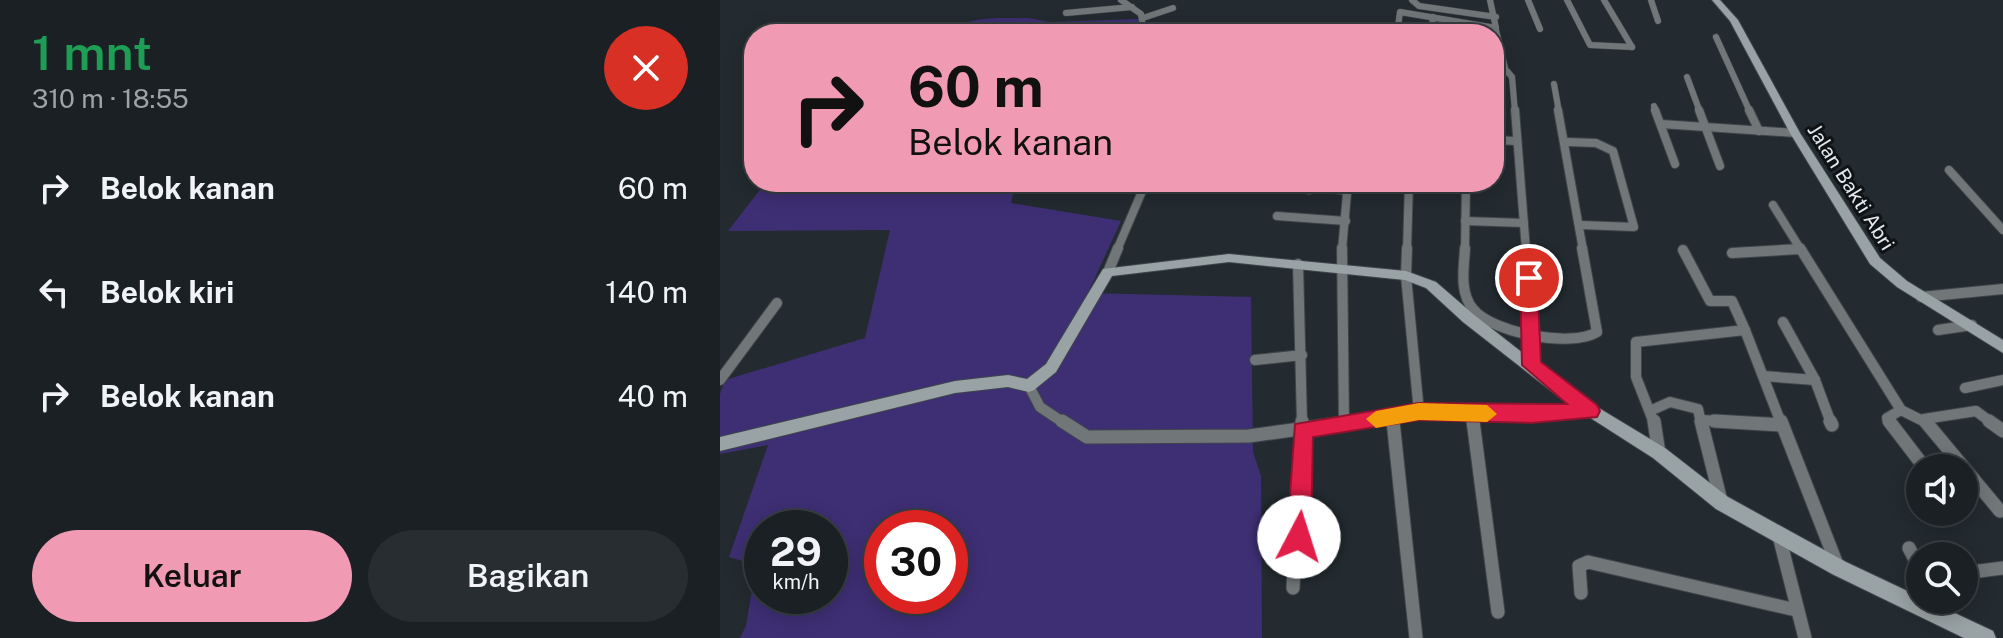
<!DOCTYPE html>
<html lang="id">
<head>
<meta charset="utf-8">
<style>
  body { margin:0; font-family:"Public Sans",sans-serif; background:#272d31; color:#f1f3f6; height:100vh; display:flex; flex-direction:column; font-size:30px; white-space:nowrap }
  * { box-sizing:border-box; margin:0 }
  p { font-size:26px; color:#9fa3a6 }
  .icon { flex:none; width:44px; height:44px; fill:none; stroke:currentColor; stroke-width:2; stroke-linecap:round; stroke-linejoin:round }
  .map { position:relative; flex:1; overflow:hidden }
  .drawer { display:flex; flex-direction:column; background:#1a2024; width:720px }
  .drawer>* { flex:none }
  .guide { position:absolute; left:24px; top:24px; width:760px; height:168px; border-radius:32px; box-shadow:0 4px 20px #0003,0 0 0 2px #383e41; background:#f19ab3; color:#111; overflow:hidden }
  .buttons { position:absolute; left:1186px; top:454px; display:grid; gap:16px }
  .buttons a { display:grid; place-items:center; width:72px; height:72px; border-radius:50%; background:#1a2024; box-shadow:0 4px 20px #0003,0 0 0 2px #383e41; font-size:40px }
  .speed { position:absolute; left:24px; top:510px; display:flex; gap:16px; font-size:40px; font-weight:700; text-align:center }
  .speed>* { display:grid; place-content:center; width:104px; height:104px; border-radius:50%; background:#1a2024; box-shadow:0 4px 20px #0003,0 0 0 2px #383e41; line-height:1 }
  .speed small { font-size:20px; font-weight:400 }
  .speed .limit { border:12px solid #d22; background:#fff; color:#111 }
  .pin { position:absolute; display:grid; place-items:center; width:68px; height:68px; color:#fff; margin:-34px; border:4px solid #fff; border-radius:50%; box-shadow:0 2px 8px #0007 }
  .me { position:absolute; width:88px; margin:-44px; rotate:5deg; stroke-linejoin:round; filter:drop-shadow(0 0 6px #0008) }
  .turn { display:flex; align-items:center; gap:28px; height:168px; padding:0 32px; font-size:36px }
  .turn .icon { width:104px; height:104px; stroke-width:2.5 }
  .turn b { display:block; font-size:56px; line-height:68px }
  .round { display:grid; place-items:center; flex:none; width:84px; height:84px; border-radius:42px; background:#272d31 }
  .head { display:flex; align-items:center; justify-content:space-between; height:136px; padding:0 32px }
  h1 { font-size:48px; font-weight:600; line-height:60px; color:#1e9e55 }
  .button { display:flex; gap:16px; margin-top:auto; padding:16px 32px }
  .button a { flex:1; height:92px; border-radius:48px; background:#f19ab3; color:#111; font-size:32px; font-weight:600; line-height:92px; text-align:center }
  .button a+a { background:#272d31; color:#f1f3f6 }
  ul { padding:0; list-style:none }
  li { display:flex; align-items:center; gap:24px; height:104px; padding:0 32px }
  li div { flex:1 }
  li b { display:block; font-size:30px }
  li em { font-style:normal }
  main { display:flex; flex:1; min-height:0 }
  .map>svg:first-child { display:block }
  .green { fill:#3e2f74; fill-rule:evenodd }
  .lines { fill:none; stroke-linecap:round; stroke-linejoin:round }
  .street-far3-casing { stroke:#3e464b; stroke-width:7 }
  .street-far2-casing { stroke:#3e464b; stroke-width:10 }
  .street-far1-casing { stroke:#3e464b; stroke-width:12 }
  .street-casing { stroke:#3e464b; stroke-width:15 }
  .secondary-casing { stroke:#3e464b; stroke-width:2 }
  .street-far3 { stroke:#717678; stroke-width:6 }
  .street-far2 { stroke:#717678; stroke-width:8 }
  .street-far1 { stroke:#717678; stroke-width:10 }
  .street { stroke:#717678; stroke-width:13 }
  .secondary { fill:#99a2a4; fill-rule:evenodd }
  .route { fill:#e11d48; stroke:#92132f; stroke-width:2 }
  .slow { fill:#f59e0b }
  .labels { text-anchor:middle; stroke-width:6; stroke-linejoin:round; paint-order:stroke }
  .street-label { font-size:20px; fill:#e5eaee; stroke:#0f1315 }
</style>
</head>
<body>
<main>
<section class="drawer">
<div class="head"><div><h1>1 mnt</h1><p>310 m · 18:55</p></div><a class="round" style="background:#d93025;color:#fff"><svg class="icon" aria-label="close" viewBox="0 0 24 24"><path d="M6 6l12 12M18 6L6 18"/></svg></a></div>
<ul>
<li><svg class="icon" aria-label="right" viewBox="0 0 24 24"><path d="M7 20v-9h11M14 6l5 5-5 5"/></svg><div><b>Belok kanan</b></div><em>60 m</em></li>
<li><svg class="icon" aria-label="left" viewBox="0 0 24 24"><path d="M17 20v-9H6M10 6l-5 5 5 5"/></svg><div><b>Belok kiri</b></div><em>140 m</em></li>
<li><svg class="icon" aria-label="right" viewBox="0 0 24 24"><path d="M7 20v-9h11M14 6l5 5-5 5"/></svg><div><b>Belok kanan</b></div><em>40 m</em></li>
</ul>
<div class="button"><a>Keluar</a><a>Bagikan</a></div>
</section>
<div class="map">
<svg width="1283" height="638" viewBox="0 0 1283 638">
  <rect width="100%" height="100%" fill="#232b30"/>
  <!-- green -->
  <g class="green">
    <path d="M 309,18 L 330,22 L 418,19 L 421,34 L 231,34 C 244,14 286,19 309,18 Z"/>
    <path d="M 46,182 L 295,182 L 291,203 L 401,221 L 368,293 L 531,297 L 533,452 L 541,476 L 542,638 L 20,638 L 26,626 L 36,565 L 9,557 L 48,445 L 0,454 L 0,394 L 5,380 L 145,338 L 170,230 L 8,231 ZM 42,528 L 110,528 L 110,596 L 42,596 ZM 162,528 L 230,528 L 230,596 L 162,596 Z"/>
  </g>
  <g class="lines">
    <!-- street-far3 casing -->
    <g class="street-far3-casing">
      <g id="street-far3">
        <path d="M 401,0 L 421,14 L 424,34"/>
        <path d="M 692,0 L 699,6 L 776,17"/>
        <path d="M 808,0 L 820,29"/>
        <path d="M 847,0 L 870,45 L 912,47"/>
        <path d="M 884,0 L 912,47"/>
        <path d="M 931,0 L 938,21"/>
        <path d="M 346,13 L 412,7"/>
        <path d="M 423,18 L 453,8"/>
        <path d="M 776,30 L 786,72"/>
        <path d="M 623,31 L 677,34"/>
        <path d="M 677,34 L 680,12 L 776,28 L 770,0"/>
        <path d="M 711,34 L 713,17"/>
        <path d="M 996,37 L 1030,112"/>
        <path d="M 774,71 L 787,71 L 792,77 L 795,112"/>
        <path d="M 967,77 L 980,112"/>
        <path d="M 834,84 L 839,112"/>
        <path d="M 934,106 L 936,112"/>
      </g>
    </g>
    <!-- street-far2 casing -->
    <g class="street-far2-casing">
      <g id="street-far2">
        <path d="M 795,110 L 806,250"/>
        <path d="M 838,110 L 863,250"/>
        <path d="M 935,110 L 955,164"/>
        <path d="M 979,110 L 1000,166"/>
        <path d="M 1029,110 L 1039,131"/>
        <path d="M 941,124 L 1075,133"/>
        <path d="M 774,140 L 796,141"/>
        <path d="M 847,142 L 876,143 L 893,151 L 914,227 L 861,225"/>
        <path d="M 1229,170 L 1283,230"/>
        <path d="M 589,190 L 595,186 L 627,191"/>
        <path d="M 1053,205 L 1081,250"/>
        <path d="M 557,216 L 626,221"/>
        <path d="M 745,221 L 804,223"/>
        <path d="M 397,250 L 426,182"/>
        <path d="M 622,250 L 628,182"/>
        <path d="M 687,250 L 689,182"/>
        <path d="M 745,250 L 746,182"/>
        <path d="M 1066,250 L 1080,249"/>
      </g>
    </g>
    <!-- street-far1 casing -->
    <g class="street-far1-casing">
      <g id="street-far1">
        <path d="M 622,248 L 624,423"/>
        <path d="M 687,248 L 686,276 L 699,412"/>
        <path d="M 745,248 C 744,268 739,292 753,309 C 772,333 852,348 877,332 L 862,248"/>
        <path d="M 806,248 L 813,334 L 811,365"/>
        <path d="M 1080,248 L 1181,410 L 1207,423"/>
        <path d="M 1012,253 L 1080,249"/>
        <path d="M 578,264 L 582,423"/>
        <path d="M 388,272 L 398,248"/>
        <path d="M 1201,297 L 1283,289"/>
        <path d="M 1063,322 L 1095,380 L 1111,423"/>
        <path d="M 1025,330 L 1061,423"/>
        <path d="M 1218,330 L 1252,325"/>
        <path d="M 535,360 L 582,355"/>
        <path d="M 1043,376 L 1095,380"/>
        <path d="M 0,380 L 57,303"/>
        <path d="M 309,386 L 320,407 L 344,423"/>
        <path d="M 1245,388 L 1283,380"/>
        <path d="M 932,410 L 950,402 L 978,409 L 981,423"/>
        <path d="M 752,413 L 753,423"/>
        <path d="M 673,417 L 674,423"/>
        <path d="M 1204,419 L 1256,411 L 1272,423"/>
        <path d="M 982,420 L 1026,423"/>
        <path d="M 623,423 L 699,412 L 870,411"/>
        <path d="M 934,423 L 916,377 L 916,342 L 1025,330 L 1012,301 L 990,301 L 963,250"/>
        <path d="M 1171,423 L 1167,418 L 1181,410"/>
      </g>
    </g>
    <!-- street casing -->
    <g class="street-casing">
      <g id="street">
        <path d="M 342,421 L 367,437 L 529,436 L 637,421"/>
        <path d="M 673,421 L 696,638"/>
        <path d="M 753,421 L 778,612"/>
        <path d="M 934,421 L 939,453"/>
        <path d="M 981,421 L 1001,501"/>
        <path d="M 994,421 L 1062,425"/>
        <path d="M 1061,421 L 1118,567"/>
        <path d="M 1110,421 L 1112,425"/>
        <path d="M 1169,421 L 1205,468"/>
        <path d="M 1205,421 L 1280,511"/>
        <path d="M 1269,421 L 1283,431"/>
        <path d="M 1059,536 L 1085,638"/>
        <path d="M 1189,548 L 1200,569"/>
        <path d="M 1244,573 L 1283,568"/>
        <path d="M 573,588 L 582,421"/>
        <path d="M 861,593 L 859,566 L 868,562 L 1076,610"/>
        <path d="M 1218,600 L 1228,616"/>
      </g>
    </g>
    <!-- secondary casing -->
    <g class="secondary-casing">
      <g id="secondary">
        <path d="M 992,0 L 1000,0 L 1018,20 L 1080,133 L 1160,258 L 1187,281 L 1283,340 L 1283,353 L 1177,287 L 1150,264 L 1070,133 L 1010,21 Z"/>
        <path d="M 509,254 L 686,271 L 716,282 L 753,314 L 854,393 L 945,448 L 1008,497 L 1126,562 L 1200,597 L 1200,600 L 1207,600 L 1273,631 L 1276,638 L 1244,638 L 1112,574 L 996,509 L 933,458 L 844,401 L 743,322 L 706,288 L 685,280 L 509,262 L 392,276 L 336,372 L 314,390 L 309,392 L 288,387 L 235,393 L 0,451 L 0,437 L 235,381 L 288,375 L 307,379 L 326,364 L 383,269 Z"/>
      </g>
    </g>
    <!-- street-far3 -->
    <use href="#street-far3" class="street-far3"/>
    <!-- street-far2 -->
    <use href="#street-far2" class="street-far2"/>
    <!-- street-far1 -->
    <use href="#street-far1" class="street-far1"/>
    <!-- street -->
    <use href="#street" class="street"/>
    <!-- secondary -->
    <use href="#secondary" class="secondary"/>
  </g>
  <!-- route -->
  <path class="route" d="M 809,272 L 817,278 L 821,362 L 877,405 L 880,411 L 877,417 L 811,423 L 699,420 L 593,437 L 591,537 L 587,545 L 579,548 L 571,545 L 567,537 L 575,424 L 699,403 L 847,404 L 802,365 L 800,278 Z"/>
  <!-- slow -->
  <path class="slow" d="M 699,403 L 767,405 L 777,414 L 767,422 L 699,420 L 656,428 L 646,419 L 656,411 Z"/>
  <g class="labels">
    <!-- street labels -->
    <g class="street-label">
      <text transform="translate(1131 187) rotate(58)" y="7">Jalan Bakti Abri</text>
    </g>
  </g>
</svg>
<div class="buttons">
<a><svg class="icon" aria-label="sound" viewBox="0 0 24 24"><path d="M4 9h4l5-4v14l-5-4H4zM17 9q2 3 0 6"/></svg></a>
<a><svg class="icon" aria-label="search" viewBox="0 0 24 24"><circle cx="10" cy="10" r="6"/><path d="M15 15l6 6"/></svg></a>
</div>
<div class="speed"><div>29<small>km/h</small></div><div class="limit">30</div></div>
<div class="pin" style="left:809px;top:278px;background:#d93025"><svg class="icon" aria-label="arrive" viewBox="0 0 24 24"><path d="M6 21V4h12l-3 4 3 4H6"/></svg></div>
<svg class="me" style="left:579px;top:537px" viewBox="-20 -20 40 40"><circle r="19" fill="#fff"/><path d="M0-13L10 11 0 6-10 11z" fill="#e11d48"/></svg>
<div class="guide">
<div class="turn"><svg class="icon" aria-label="right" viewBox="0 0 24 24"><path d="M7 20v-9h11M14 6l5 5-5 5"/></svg><div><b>60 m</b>Belok kanan</div></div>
</div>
</div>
</main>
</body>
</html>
